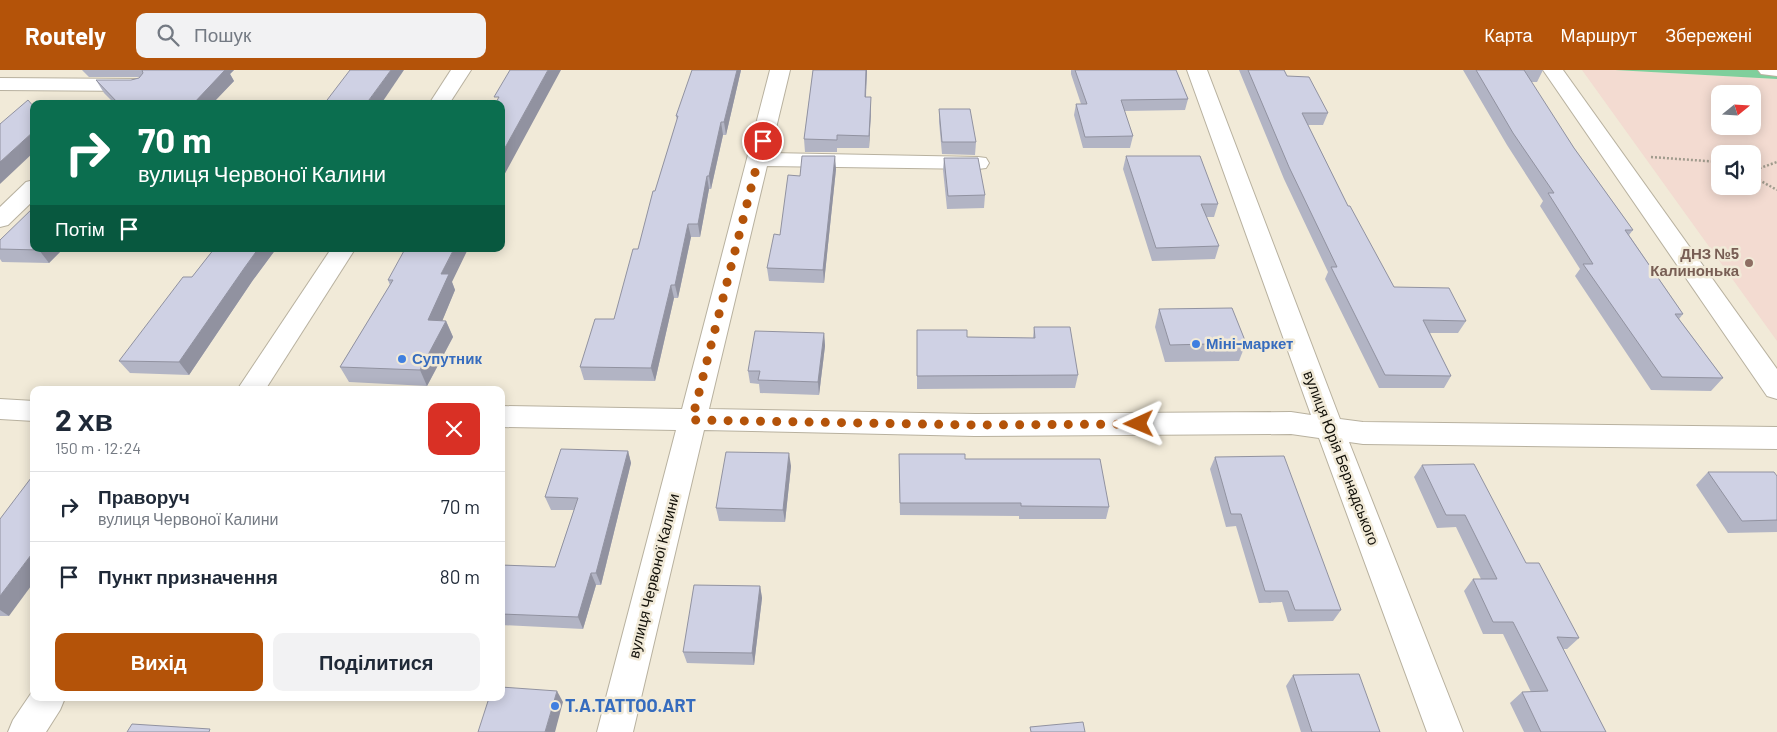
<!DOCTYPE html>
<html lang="uk">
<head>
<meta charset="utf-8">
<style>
  body { margin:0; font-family:Barlow,sans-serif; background:#f2f2f3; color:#1f2937; height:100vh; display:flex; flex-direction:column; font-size:19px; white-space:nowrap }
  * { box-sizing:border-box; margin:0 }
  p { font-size:16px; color:#747a83 }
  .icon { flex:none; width:28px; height:28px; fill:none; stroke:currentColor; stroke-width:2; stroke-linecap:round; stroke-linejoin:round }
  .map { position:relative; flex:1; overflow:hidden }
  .details { position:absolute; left:30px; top:316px; width:475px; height:315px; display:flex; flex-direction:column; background:#fff; border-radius:10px; box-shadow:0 2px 12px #0003 }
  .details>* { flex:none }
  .guide { position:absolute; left:30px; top:30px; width:475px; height:152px; border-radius:10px; box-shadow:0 2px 12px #0003; background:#0b6e4f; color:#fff; overflow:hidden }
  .needle { width:32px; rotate:72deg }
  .buttons { position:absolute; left:1711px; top:15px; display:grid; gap:10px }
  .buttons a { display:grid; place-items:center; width:50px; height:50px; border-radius:10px; background:#fff; box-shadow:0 2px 12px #0003; font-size:25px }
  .pin { position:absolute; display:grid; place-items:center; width:42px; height:42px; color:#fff; margin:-21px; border:2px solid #fff; border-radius:50%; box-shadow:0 1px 5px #0007 }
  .me { position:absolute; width:55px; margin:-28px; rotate:269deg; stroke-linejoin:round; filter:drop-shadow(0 0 4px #0008) }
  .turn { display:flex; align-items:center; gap:18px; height:105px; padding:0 25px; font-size:22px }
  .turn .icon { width:65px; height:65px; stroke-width:2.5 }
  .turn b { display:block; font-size:35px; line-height:42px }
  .then { display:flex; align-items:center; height:48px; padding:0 25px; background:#0003; gap:10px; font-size:19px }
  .round { display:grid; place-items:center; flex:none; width:52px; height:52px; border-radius:10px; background:#f2f2f3 }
  .headline { display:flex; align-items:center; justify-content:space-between; height:85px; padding:0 25px }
  h1 { font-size:30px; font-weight:700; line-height:38px }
  .action { display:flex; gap:10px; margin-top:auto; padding:10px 25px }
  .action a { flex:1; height:58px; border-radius:10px; background:#b45309; color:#fff; font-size:20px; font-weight:700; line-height:58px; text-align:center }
  .action a+a { background:#f2f2f3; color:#1f2937 }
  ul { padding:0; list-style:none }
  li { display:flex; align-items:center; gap:15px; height:70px; padding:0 25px; border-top:1px solid #e0e1e3 }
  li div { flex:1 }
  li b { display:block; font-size:19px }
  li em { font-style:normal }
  header { display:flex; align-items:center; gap:30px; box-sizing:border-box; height:70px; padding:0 25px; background:#b45309; color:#fff }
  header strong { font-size:24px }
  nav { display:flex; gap:28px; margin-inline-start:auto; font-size:18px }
  .search { width:350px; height:45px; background:#f2f2f3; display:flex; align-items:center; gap:12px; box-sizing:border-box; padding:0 18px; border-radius:10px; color:#747a83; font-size:19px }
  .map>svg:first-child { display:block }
  .education { fill:#f3dbd1; fill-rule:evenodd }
  .green { fill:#7fcf9c }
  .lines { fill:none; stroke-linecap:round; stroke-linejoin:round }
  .minor-casing { stroke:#b8b19f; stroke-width:2 }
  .path { stroke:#a09b8d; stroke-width:2.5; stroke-dasharray:2 2; stroke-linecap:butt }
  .minor { fill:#fff; fill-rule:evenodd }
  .wall { fill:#b2b4c4 }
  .shaded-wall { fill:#9192a0 }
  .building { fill:#cfd1e4; stroke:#9192a0 }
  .route { stroke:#b45309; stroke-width:9; stroke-dasharray:0 16.2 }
  .education-dot { fill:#8d6e63; stroke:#f1ead8; stroke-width:2 }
  .shop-dot { fill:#3f7fe0; stroke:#f1ead8; stroke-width:2 }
  .labels { text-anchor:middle; stroke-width:5; stroke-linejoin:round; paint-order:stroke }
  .education-label { font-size:15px; font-weight:bold; fill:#785e54; stroke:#f1ead8; text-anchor:end }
  .shop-label { font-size:15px; font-weight:bold; fill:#366cbe; stroke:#f1ead8; text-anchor:start }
  .street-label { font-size:15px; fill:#121009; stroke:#f1ead8 }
  .near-shop-label { font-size:18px; font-weight:bold; fill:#366cbe; stroke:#f1ead8; text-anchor:start }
</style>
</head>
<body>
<header>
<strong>Routely</strong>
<div class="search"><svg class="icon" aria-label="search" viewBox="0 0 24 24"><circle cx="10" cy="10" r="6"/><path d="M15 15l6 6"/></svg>Пошук</div>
<nav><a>Карта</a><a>Маршрут</a><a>Збережені</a></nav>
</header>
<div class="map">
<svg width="1777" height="662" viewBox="0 0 1777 662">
  <rect width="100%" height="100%" fill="#f1ead8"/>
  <!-- education -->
  <path class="education" d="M 1582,0 L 1615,0 L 1777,9 L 1777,271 ZM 1720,24 L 1752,24 L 1752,56 L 1720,56 ZM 1720,84 L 1752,84 L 1752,116 L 1720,116 Z"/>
  <!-- green -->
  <path class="green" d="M 1615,0 L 1777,0 L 1777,9 Z"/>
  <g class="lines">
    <!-- minor casing -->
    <g class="minor-casing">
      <g id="minor">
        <path d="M 451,0 L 471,0 L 449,34 L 429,34 Z"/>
        <path d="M 770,0 L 790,0 L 770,83 L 978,87 L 986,88 L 989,93 L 986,98 L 978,99 L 767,96 L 709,339 L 975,344 L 1291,342 L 1311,345 L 1187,0 L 1207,0 L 1340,349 L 1363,352 L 1777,357 L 1777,379 L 1363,374 L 1349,372 L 1463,662 L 1427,662 L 1319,368 L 1291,364 L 975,366 L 704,360 L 633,662 L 597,662 L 676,360 L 501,357 L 501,336 L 682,339 Z"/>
        <path d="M 1543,0 L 1563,0 L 1777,299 L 1777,329 L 1767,326 Z"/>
        <path d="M 1758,0 L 1777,0 L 1777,6 L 1761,4 Z"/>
        <path d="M 0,8 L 137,9 L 144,11 L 147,15 L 144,19 L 137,21 L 0,20 Z"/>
        <path d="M 34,110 L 34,130 L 8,155 L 0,157 L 0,137 L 26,112 Z"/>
        <path d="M 331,179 L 355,179 L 265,320 L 237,320 Z"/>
        <path d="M 0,329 L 34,331 L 34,351 L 0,349 Z"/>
        <path d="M 34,619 L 34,628 L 65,628 L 60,640 L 46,662 L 8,662 L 13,650 Z"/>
      </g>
    </g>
    <!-- path -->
    <g class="path">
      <path d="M 1651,87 L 1720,92"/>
      <path d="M 1752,101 L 1777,92"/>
      <path d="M 1752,106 L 1777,120"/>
    </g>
    <!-- minor -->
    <use href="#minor" class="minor"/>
  </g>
  <!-- wall -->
  <g class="wall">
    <path d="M 82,0 L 234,0 L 230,4 L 234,11 L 212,34 L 115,34 L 104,23 L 96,10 L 131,10 L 139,8 L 140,7 L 89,7 Z"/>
    <path d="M 741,0 L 726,65 L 723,65 L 711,119 L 709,119 L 700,167 L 691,167 L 678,228 L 674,228 L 655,311 L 584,310 L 580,297 L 614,249 L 638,179 L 677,50 L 676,46 Z"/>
    <path d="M 813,0 L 867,0 L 866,27 L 871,40 L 869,78 L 837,78 L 837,82 L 805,82 L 804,69 Z"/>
    <path d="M 1071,0 L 1176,0 L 1188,29 L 1185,40 L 1124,41 L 1133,66 L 1130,78 L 1083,78 L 1074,45 L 1076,34 L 1081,34 L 1071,4 Z"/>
    <path d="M 1239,0 L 1284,0 L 1287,6 L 1328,43 L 1323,55 L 1308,55 L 1348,136 L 1394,217 L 1466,251 L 1458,263 L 1430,263 L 1451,306 L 1444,318 L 1379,318 L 1325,209 L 1328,202 L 1284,109 Z"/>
    <path d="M 1463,0 L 1543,0 L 1537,12 L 1531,12 L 1574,78 L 1633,160 L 1629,165 L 1683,244 L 1679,249 L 1723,308 L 1711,321 L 1651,320 L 1575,206 L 1580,199 L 1540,136 L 1543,131 L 1507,75 Z"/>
    <path d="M 939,39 L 976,72 L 975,85 L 942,84 L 939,52 Z"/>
    <path d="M 1126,86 L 1218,134 L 1214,147 L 1206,147 L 1219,176 L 1215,189 L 1152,191 L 1123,99 Z"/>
    <path d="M 944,88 L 985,125 L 984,138 L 947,139 L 943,100 Z"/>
    <path d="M 836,99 L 824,213 L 769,211 L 767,198 L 780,165 L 800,106 Z"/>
    <path d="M 0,170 L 63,179 L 49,193 L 2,192 L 0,189 Z"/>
    <path d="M 214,179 L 276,179 L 253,210 L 189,305 L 130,303 L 119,291 L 192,207 Z"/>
    <path d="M 388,210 L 452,212 L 455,220 L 442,251 L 446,251 L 453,267 L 427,316 L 349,312 L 340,297 L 390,215 Z"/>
    <path d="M 1159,239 L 1246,273 L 1239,291 L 1165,292 L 1155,257 Z"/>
    <path d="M 1034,257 L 1078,305 L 1075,318 L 917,319 L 917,260 L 967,267 L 1033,268 Z"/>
    <path d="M 824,263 L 825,276 L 819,325 L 760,323 L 759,314 L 750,313 L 748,301 Z"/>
    <path d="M 628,381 L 631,393 L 601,515 L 596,515 L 583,559 L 501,555 L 501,495 L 555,497 L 574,440 L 551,440 L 545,427 Z"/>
    <path d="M 899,384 L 965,389 L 1109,437 L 1106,449 L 1019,449 L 1019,446 L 900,445 Z"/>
    <path d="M 1215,387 L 1341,540 L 1333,551 L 1288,552 L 1282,532 L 1259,533 L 1236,456 L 1226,457 L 1210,399 Z"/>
    <path d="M 1422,395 L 1526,493 L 1579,568 L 1567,579 L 1563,579 L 1606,662 L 1524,662 L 1510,633 L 1522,622 L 1531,622 L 1503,564 L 1483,564 L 1464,521 L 1473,509 L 1481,509 L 1456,457 L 1437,458 L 1414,407 Z"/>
    <path d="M 791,396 L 785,452 L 719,451 L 716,438 Z"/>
    <path d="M 1708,402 L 1777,406 L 1777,462 L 1728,463 L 1696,415 Z"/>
    <path d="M 0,449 L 9,546 L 0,546 Z"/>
    <path d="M 760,516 L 762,528 L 754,595 L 687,593 L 683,582 Z"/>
    <path d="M 1293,605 L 1380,662 L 1301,662 L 1286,616 Z"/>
  </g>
  <!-- shaded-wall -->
  <g class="shaded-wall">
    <path d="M 219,0 L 234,0 L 230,4 L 234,11 L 212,34 L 193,34 Z"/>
    <path d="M 391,0 L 404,0 L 381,34 L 366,34 Z"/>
    <path d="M 548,0 L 561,0 L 502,109 L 503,113 L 501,117 L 501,85 Z"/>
    <path d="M 737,0 L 741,0 L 726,65 L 724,52 Z"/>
    <path d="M 866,0 L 867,0 L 865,40 L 865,27 Z"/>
    <path d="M 871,27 L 871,40 L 869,78 L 869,66 Z"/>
    <path d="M 721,52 L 723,65 L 711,119 L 709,106 Z"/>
    <path d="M 34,61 L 34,82 L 0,114 L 0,92 Z"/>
    <path d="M 835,86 L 836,99 L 824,213 L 823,200 Z"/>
    <path d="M 707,106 L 709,119 L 700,167 L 698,154 Z"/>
    <path d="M 688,154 L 691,167 L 678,228 L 675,215 Z"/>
    <path d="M 40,179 L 63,179 L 49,193 L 39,180 Z"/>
    <path d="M 258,179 L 276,179 L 253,210 L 189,305 L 179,292 L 245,197 Z"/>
    <path d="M 454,179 L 468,179 L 452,212 L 455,220 L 436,266 L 428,250 L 441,204 Z"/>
    <path d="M 671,215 L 674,228 L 655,311 L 651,298 Z"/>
    <path d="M 446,251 L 453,267 L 427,316 L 420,300 Z"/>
    <path d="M 824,263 L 825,276 L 819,325 L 818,312 Z"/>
    <path d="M 628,381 L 631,393 L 601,515 L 596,503 Z"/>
    <path d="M 789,383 L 791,396 L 785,452 L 783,440 Z"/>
    <path d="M 34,481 L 34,512 L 9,546 L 0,540 L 0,526 Z"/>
    <path d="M 591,503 L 596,515 L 583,559 L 578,547 Z"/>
    <path d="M 760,516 L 762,528 L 754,595 L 752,583 Z"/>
    <path d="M 557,621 L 563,632 L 555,662 L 545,662 Z"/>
  </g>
  <!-- building -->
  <g class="building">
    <path d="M 142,0 L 225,0 L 193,34 L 119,34 L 96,10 L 131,10 L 139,8 L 143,3 Z"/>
    <path d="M 350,0 L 391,0 L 366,34 L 324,34 Z"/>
    <path d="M 510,0 L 548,0 L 501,85 L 501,34 L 495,34 L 499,27 L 494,27 Z"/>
    <path d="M 692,0 L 737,0 L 724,52 L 721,52 L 709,106 L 707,106 L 698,154 L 688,154 L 675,215 L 671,215 L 651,298 L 580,297 L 595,249 L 614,249 L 633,179 L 638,179 L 653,121 L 655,121 L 678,46 L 676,46 Z"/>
    <path d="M 813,0 L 866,0 L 865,27 L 871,27 L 869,66 L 837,65 L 837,70 L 804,69 Z"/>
    <path d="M 1075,0 L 1176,0 L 1188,29 L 1121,30 L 1133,66 L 1085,67 L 1076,34 L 1087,34 Z"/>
    <path d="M 1248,0 L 1284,0 L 1287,6 L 1309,7 L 1328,43 L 1302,43 L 1348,136 L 1350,136 L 1394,217 L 1449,218 L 1466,251 L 1423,250 L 1451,306 L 1385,305 L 1331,197 L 1337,197 L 1289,97 Z"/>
    <path d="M 1476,0 L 1524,0 L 1574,78 L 1633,160 L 1625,160 L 1683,244 L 1675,244 L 1723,308 L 1662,307 L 1583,194 L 1593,194 L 1548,123 L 1554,123 L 1513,63 Z"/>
    <path d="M 28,30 L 34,37 L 34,61 L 0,92 L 0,54 Z"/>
    <path d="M 939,39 L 970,39 L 976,72 L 942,72 Z"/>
    <path d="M 802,86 L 835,86 L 823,200 L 767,198 L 774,164 L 780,165 L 788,105 L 800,106 Z"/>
    <path d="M 1126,86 L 1200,86 L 1218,134 L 1201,134 L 1219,176 L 1156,178 Z"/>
    <path d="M 944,88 L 978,88 L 985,125 L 948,126 Z"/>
    <path d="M 34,137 L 34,179 L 40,179 L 39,180 L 0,179 L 0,170 Z"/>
    <path d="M 214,179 L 258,179 L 245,197 L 179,292 L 119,291 L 183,207 L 192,207 Z"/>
    <path d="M 405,179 L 454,179 L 441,204 L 449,204 L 428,250 L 446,251 L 420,300 L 340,297 L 393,210 L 388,210 Z"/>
    <path d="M 1232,238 L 1246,273 L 1170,275 L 1159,239 Z"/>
    <path d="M 1034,257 L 1070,257 L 1078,305 L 917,306 L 917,260 L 967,260 L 967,267 L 1035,268 Z"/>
    <path d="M 755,261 L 824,263 L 818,312 L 758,310 L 760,301 L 748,301 Z"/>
    <path d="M 561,379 L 628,381 L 596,503 L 591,503 L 578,547 L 501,544 L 501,495 L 555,497 L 578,428 L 545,427 Z"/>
    <path d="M 726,382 L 789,383 L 783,440 L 716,438 Z"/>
    <path d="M 899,384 L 965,384 L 965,389 L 1100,389 L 1109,437 L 1021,436 L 1021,433 L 900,433 Z"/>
    <path d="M 1284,386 L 1341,540 L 1295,540 L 1288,521 L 1265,521 L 1241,444 L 1231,444 L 1215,387 Z"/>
    <path d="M 1474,394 L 1526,493 L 1539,493 L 1579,568 L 1557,567 L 1606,662 L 1541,662 L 1522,622 L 1548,621 L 1513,552 L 1493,552 L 1473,509 L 1497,509 L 1465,445 L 1446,445 L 1422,395 Z"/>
    <path d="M 1708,402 L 1774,402 L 1777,406 L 1777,450 L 1742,451 Z"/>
    <path d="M 34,404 L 34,481 L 0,526 L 0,449 Z"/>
    <path d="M 694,515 L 760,516 L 752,583 L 683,582 Z"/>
    <path d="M 1359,604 L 1380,662 L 1312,662 L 1293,605 Z"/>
    <path d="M 501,617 L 557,621 L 545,662 L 478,662 L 489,628 L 501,628 Z"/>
    <path d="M 1083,652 L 1085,662 L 1031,662 L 1030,657 Z"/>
    <path d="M 132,654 L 210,659 L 209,662 L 127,662 Z"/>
  </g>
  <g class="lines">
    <!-- route -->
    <path class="route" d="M 763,71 L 692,350 L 975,355 L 1139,354"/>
  </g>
  <!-- markers -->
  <circle class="education-dot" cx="1749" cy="193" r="5"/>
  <g class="shop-dot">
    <circle cx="1196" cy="274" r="5"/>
    <circle cx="402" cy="289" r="5"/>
    <circle cx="555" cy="636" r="5"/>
  </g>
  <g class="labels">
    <!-- education labels -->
    <g class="education-label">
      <text x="1739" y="189">ДНЗ №5<tspan x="1739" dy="17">Калинонька</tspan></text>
    </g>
    <!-- shop labels -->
    <g class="shop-label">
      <text x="1206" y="279">Міні-маркет</text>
      <text x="412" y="294">Супутник</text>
    </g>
    <!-- street labels -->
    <g class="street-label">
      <text transform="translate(1341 388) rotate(69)" y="5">вулиця Юрія Бернадського</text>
      <text transform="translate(654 506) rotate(-76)" y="5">вулиця Червоної Калини</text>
    </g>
    <!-- near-shop labels -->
    <g class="near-shop-label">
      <text x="565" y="642">T.A.TATTOO.ART</text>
    </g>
  </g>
</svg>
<div class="buttons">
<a><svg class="needle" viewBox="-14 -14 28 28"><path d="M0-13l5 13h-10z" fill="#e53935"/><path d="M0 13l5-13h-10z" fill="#747a83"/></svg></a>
<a><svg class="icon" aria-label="sound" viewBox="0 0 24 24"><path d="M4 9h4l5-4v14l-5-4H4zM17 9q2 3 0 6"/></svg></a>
</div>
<div class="pin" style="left:763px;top:71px;background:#d93025"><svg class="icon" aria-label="arrive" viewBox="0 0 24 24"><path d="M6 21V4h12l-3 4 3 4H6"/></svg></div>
<svg class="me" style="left:1139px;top:354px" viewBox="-20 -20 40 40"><path d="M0-17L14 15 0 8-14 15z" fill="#b45309" stroke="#fff" stroke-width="4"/></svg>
<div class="guide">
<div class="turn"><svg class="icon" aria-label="right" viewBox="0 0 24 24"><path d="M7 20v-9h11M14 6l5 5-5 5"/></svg><div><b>70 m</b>вулиця Червоної Калини</div></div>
<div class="then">Потім<svg class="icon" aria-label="arrive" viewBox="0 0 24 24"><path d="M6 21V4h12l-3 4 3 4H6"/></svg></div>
</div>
<section class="details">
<div class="headline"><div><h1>2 хв</h1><p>150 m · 12:24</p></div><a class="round" style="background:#d93025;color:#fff"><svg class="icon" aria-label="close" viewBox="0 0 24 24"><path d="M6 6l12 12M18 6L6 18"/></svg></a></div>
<ul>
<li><svg class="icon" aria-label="right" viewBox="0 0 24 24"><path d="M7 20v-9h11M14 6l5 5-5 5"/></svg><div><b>Праворуч</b><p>вулиця Червоної Калини</p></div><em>70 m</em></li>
<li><svg class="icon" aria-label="arrive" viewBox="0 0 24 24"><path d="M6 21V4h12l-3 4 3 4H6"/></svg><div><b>Пункт призначення</b></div><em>80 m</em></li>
</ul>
<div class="action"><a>Вихід</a><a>Поділитися</a></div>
</section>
</div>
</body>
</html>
